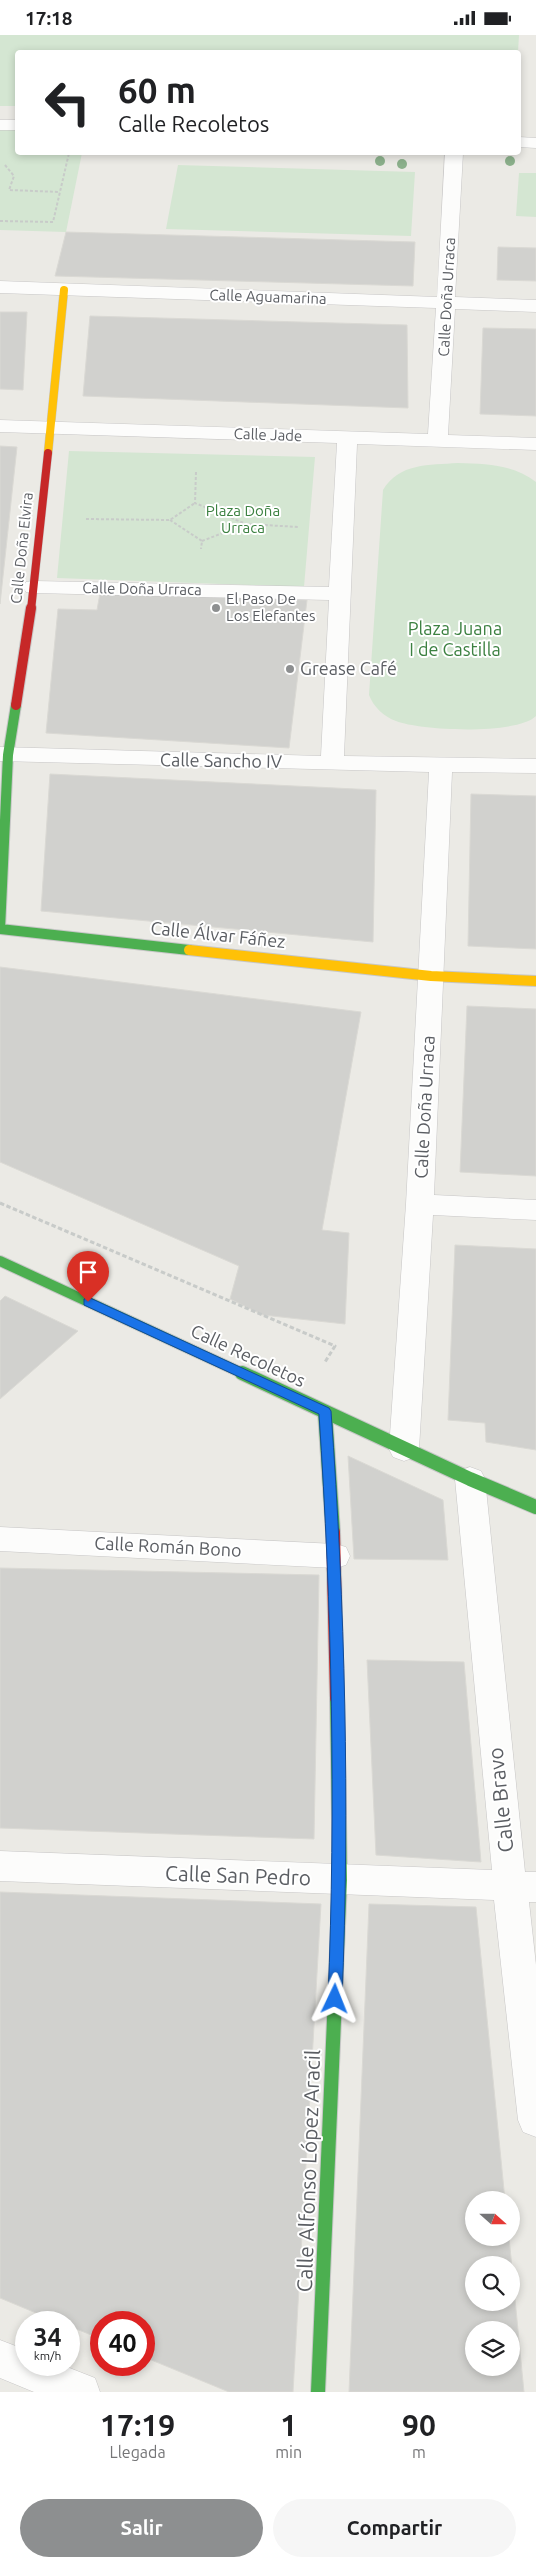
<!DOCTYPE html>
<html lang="es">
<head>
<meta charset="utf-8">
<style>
  body { margin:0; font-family:Ubuntu,sans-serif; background:#f6f6f6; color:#202124; height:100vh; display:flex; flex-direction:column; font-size:19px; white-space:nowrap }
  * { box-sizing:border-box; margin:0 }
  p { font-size:16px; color:#757577 }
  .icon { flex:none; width:28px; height:28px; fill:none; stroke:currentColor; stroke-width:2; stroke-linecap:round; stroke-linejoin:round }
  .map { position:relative; height:2357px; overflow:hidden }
  .sheet { display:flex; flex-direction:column; background:#fff; flex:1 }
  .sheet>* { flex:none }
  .hud { position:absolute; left:15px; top:15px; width:506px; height:105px; border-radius:5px; box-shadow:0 2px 8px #0003; background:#fff; color:#202124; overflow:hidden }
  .needle { width:32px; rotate:111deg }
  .fabs { position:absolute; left:465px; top:2156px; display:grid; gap:10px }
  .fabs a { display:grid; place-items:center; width:55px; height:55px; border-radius:50%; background:#fff; box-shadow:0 2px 8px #0003; font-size:25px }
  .speed { position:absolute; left:15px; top:2276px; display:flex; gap:10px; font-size:25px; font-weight:700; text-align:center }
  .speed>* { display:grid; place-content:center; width:65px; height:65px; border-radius:50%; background:#fff; box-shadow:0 2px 8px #0003; line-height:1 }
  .speed small { font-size:12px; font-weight:400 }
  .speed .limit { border:8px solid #d22; background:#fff; color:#111 }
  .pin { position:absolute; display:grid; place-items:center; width:42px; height:42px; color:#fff; margin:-51px -21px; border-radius:50% 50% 50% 0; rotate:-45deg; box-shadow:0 0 5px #0007 }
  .pin .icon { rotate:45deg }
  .me { position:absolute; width:55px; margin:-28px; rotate:2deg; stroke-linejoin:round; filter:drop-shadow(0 0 4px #0008) }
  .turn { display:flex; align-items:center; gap:18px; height:105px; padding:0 20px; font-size:22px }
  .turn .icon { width:65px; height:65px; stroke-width:2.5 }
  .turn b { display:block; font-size:35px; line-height:42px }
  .eta { display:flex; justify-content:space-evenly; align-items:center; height:85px; text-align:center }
  .eta b { font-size:30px; font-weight:600; line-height:35px }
  .button { display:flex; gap:10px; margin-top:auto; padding:10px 20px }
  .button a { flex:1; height:58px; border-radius:30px; background:#8d8f90; color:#fff; font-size:20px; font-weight:600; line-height:58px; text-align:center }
  .button a+a { background:#f6f6f6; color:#202124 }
  .status { display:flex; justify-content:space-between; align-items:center; height:35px; padding:0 25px; background:#fff; direction:ltr }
  .status svg { height:14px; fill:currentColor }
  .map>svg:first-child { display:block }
  .green { fill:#d4e6d2 }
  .building { fill:#d1d1ce; stroke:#dad9d4; fill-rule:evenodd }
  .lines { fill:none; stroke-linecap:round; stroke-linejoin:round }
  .street-casing { stroke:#c7c6c6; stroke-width:1 }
  .fast-far1-casing { stroke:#c7c7c7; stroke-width:12 }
  .fast-casing { stroke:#c7c7c7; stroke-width:16 }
  .slow-far1-casing { stroke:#c7c7c7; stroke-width:9 }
  .slow-casing { stroke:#c7c7c7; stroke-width:12 }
  .jam-far2-casing { stroke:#c7c7c7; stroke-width:9 }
  .jam-far1-casing { stroke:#c7c7c7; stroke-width:12 }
  .jam-casing { stroke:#c7c7c7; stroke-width:16 }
  .path-far1 { stroke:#c8cbc9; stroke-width:2; stroke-dasharray:3 2; stroke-linecap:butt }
  .path { stroke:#c8cbc9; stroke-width:3; stroke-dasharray:4.5 2.5; stroke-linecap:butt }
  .street { fill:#fcfcfb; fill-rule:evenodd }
  .fast-far1 { stroke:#4caf50; stroke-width:10 }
  .fast { stroke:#4caf50; stroke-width:14 }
  .slow-far1 { stroke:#ffc107; stroke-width:8 }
  .slow { stroke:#ffc107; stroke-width:10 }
  .jam-far2 { stroke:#c62828; stroke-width:8 }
  .jam-far1 { stroke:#c62828; stroke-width:10 }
  .jam { stroke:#c62828; stroke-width:14 }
  .tree { fill:#8bb08b }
  .route { fill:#1a73e8; stroke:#114b97 }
  .poi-dot { fill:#8d8f90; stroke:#fff; stroke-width:2 }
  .labels { text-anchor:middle; stroke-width:4; stroke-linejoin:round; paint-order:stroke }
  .far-street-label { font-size:15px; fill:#5b5e63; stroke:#fff }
  .far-park-label { font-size:15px; fill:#3c8141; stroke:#fff }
  .far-poi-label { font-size:15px; fill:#5b5e63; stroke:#fff; text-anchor:start }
  .park-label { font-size:18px; fill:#3c8141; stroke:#fff }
  .poi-label { font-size:18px; fill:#5b5e63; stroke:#fff; text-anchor:start }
  .street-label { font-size:18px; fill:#5b5e63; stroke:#fff }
  .near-street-label { font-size:21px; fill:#5b5e63; stroke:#fff }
</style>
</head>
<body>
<div class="status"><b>17:18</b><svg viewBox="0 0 49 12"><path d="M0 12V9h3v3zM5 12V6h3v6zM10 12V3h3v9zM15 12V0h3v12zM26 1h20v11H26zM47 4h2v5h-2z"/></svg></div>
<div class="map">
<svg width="536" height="2357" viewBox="0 0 536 2357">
  <rect width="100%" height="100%" fill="#ebeae5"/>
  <!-- green -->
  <g class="green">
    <path d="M 0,0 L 519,0 L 518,17 L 18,18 L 17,71 L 0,71 Z"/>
    <path d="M 0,90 L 17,90 L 18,118 L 82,118 L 66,197 L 0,195 Z"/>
    <path d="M 178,130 L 415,137 L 411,201 L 166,194 Z"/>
    <path d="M 519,138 L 536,138 L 536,182 L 516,181 Z"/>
    <path d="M 69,416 L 315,422 L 304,552 L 57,543 Z"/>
    <path d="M 458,428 C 487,429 512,429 536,447 L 536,681 C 517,700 421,696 396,686 C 384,682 373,671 369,660 L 383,455 C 399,428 429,430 458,428 Z"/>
  </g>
  <!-- building -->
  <g class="building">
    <path d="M 66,197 L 415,207 L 413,251 L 55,241 Z"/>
    <path d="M 498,212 L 536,213 L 536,246 L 497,245 Z"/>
    <path d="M 0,277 L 27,277 L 23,355 L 0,354 Z"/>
    <path d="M 90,281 L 407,290 L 408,373 L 83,361 Z"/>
    <path d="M 483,293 L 536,294 L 536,381 L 480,379 Z"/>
    <path d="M 0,411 L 17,412 L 0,569 Z"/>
    <path d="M 100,558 L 307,565 L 289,713 L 46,698 L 58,574 L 97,575 Z"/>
    <path d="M 50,739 L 376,755 L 373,907 L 41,876 Z"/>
    <path d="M 471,759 L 536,761 L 536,914 L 468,911 Z"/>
    <path d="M 0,932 L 361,977 L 322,1195 L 349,1198 L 345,1289 L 263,1280 L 230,1264 L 239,1231 L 0,1127 Z"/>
    <path d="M 467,971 L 536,974 L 536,1141 L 460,1137 Z"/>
    <path d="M 455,1210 L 536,1214 L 536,1415 L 486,1407 L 485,1388 L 448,1385 Z"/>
    <path d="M 5,1261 L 78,1296 L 0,1364 L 0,1266 Z"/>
    <path d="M 348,1421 L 443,1465 L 448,1525 L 354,1524 Z"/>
    <path d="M 0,1533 L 319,1540 L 314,1804 L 0,1793 Z"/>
    <path d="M 367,1625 L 464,1627 L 481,1827 L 376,1820 Z"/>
    <path d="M 0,1857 L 321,1869 L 293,2357 L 229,2357 L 144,2322 L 144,2288 L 101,2288 L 101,2304 L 69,2291 L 69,2288 L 60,2288 L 0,2263 Z"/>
    <path d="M 369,1869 L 476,1872 L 505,2165 L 474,2165 L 474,2202 L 509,2202 L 524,2357 L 349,2357 ZM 474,2230 L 511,2230 L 511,2268 L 474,2268 ZM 474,2295 L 511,2295 L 511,2332 L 474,2332 Z"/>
  </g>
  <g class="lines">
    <!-- street casing -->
    <g class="street-casing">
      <g id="street">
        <rect x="0" y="85" width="18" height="10"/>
        <path d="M 519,102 L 536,103 L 536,113 L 519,112 Z"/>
        <path d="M 445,118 L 463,118 L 455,262 L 536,265 L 536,277 L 455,274 L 448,400 L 536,403 L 536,415 L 357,409 L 344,721 L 536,724 L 536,738 L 452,737 L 434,1160 L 536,1165 L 536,1185 L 433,1180 L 419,1414 L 415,1422 L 404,1426 L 393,1422 L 389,1414 L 406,1169 L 429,737 L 0,726 L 0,712 L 321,721 L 329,565 L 34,558 L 26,557 L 23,552 L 26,547 L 34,546 L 329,552 L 337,408 L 0,397 L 0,385 L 428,399 L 436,273 L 0,258 L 0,246 L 437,262 Z"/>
        <path d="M 470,1432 L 481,1436 L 485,1444 L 525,1837 L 536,1837 L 536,1867 L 529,1867 L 536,1930 L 536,2102 L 523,2097 L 518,2085 L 494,1865 L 0,1846 L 0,1816 L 492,1835 L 455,1444 L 459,1436 Z"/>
        <path d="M 0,1492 L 335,1509 L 346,1512 L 350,1521 L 346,1530 L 335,1533 L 0,1516 Z"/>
        <path d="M 0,2305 L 26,2315 L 26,2330 L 62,2330 L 95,2343 L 100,2357 L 34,2357 L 0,2343 Z"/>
      </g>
    </g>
    <!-- fast-far1 casing -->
    <g class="fast-far1-casing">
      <g id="fast-far1">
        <path d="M 16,670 L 8,720 L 0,894 L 189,915"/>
        <path d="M 0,1226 L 244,1339"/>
      </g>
    </g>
    <!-- fast casing -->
    <g class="fast-casing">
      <g id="fast">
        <path d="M 242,1338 L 470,1444 L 536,1472"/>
        <path d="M 325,1377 L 333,1497"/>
        <path d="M 318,2357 L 340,1845 L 337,1663"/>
      </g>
    </g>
    <!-- slow-far1 casing -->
    <g class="slow-far1-casing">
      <path id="slow-far1" d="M 48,418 L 64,255"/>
    </g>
    <!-- slow casing -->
    <g class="slow-casing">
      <path id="slow" d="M 189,915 L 431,941 L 536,946"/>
    </g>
    <!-- jam-far2 casing -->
    <g class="jam-far2-casing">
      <path id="jam-far2" d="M 31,575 L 48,418"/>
    </g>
    <!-- jam-far1 casing -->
    <g class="jam-far1-casing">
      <path id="jam-far1" d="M 16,670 L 31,573"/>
    </g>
    <!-- jam casing -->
    <g class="jam-casing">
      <path id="jam" d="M 333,1497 L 337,1663"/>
    </g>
    <!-- path-far1 -->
    <g class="path-far1">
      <path d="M 5,130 L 14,141 L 9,155 L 60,157"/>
      <path d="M 0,186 L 53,187 L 69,118"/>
      <path d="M 196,437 L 195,468 L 246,489 L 299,492"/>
      <path d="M 86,484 L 170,485 L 195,468"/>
      <path d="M 170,485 L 202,506 L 201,514"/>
      <path d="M 202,506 L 246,489"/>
    </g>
    <!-- path -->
    <path class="path" d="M 0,1168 L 335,1311 L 325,1327"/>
    <!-- street -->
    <use href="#street" class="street"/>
    <!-- fast-far1 -->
    <use href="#fast-far1" class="fast-far1"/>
    <!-- fast -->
    <use href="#fast" class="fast"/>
    <!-- slow-far1 -->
    <use href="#slow-far1" class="slow-far1"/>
    <!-- slow -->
    <use href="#slow" class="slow"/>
    <!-- jam-far2 -->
    <use href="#jam-far2" class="jam-far2"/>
    <!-- jam-far1 -->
    <use href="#jam-far1" class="jam-far1"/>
    <!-- jam -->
    <use href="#jam" class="jam"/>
  </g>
  <!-- trees -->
  <g class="tree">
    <circle cx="380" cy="126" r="5"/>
    <circle cx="510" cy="126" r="5"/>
    <circle cx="402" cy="129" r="5"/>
  </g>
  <!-- route -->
  <path class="route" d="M 88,1262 L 329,1373 L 331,1376 C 345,1572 350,1768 342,1964 L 340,1968 L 335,1970 L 330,1968 L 328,1964 C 336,1769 332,1573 319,1379 L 84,1270 L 84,1264 Z"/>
  <!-- markers -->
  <g class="poi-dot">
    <circle cx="216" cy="573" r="5"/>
    <circle cx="290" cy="634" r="5"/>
  </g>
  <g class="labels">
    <!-- far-street labels -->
    <g class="far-street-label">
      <text transform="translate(268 262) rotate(2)" y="5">Calle Aguamarina</text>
      <text transform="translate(447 262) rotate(-87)" y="5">Calle Doña Urraca</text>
      <text transform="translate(268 400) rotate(2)" y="5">Calle Jade</text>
      <text transform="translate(22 513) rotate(-84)" y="5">Calle Doña Elvira</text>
      <text transform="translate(142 554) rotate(1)" y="5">Calle Doña Urraca</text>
    </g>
    <!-- far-park labels -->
    <g class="far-park-label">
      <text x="243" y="481">Plaza Doña<tspan x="243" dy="17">Urraca</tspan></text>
    </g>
    <!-- far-poi labels -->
    <g class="far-poi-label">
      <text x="226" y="569">El Paso De<tspan x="226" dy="17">Los Elefantes</tspan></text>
    </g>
    <!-- park labels -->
    <g class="park-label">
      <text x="455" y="600">Plaza Juana<tspan x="455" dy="21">I de Castilla</tspan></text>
    </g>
    <!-- poi labels -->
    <g class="poi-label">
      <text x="300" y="640">Grease Café</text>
    </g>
    <!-- street labels -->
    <g class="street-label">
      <text transform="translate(221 726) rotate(1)" y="6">Calle Sancho IV</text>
      <text transform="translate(218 900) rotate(6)" y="6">Calle Álvar Fáñez</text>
      <text transform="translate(425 1072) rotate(-87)" y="6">Calle Doña Urraca</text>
      <text transform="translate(248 1321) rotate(25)" y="6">Calle Recoletos</text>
      <text transform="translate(168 1512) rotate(3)" y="6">Calle Román Bono</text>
    </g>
    <!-- near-street labels -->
    <g class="near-street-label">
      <text transform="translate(501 1765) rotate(-96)" y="7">Calle Bravo</text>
      <text transform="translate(238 1841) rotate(2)" y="7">Calle San Pedro</text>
      <text transform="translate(309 2136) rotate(-88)" y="7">Calle Alfonso López Aracil</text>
    </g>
  </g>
</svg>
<div class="fabs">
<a><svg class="needle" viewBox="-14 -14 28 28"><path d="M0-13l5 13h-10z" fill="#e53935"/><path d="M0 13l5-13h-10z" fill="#757577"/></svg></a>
<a><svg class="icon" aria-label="search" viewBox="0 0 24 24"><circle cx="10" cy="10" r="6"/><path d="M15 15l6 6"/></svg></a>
<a><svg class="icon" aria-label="layers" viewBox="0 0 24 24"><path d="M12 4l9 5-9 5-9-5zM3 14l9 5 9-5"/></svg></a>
</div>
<div class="speed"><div>34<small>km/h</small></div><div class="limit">40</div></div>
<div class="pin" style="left:88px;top:1267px;background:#d93025"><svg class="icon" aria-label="arrive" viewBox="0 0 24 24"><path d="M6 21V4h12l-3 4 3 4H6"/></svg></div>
<svg class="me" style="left:335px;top:1964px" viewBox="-20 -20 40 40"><path d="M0-17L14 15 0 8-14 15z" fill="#1a73e8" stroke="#fff" stroke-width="4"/></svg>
<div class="hud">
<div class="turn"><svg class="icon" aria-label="left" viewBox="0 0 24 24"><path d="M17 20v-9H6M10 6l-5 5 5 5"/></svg><div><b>60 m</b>Calle Recoletos</div></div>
</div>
</div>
<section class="sheet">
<div class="eta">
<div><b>17:19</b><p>Llegada</p></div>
<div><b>1</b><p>min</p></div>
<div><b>90</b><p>m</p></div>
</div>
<div class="button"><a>Salir</a><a>Compartir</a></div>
</section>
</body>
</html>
